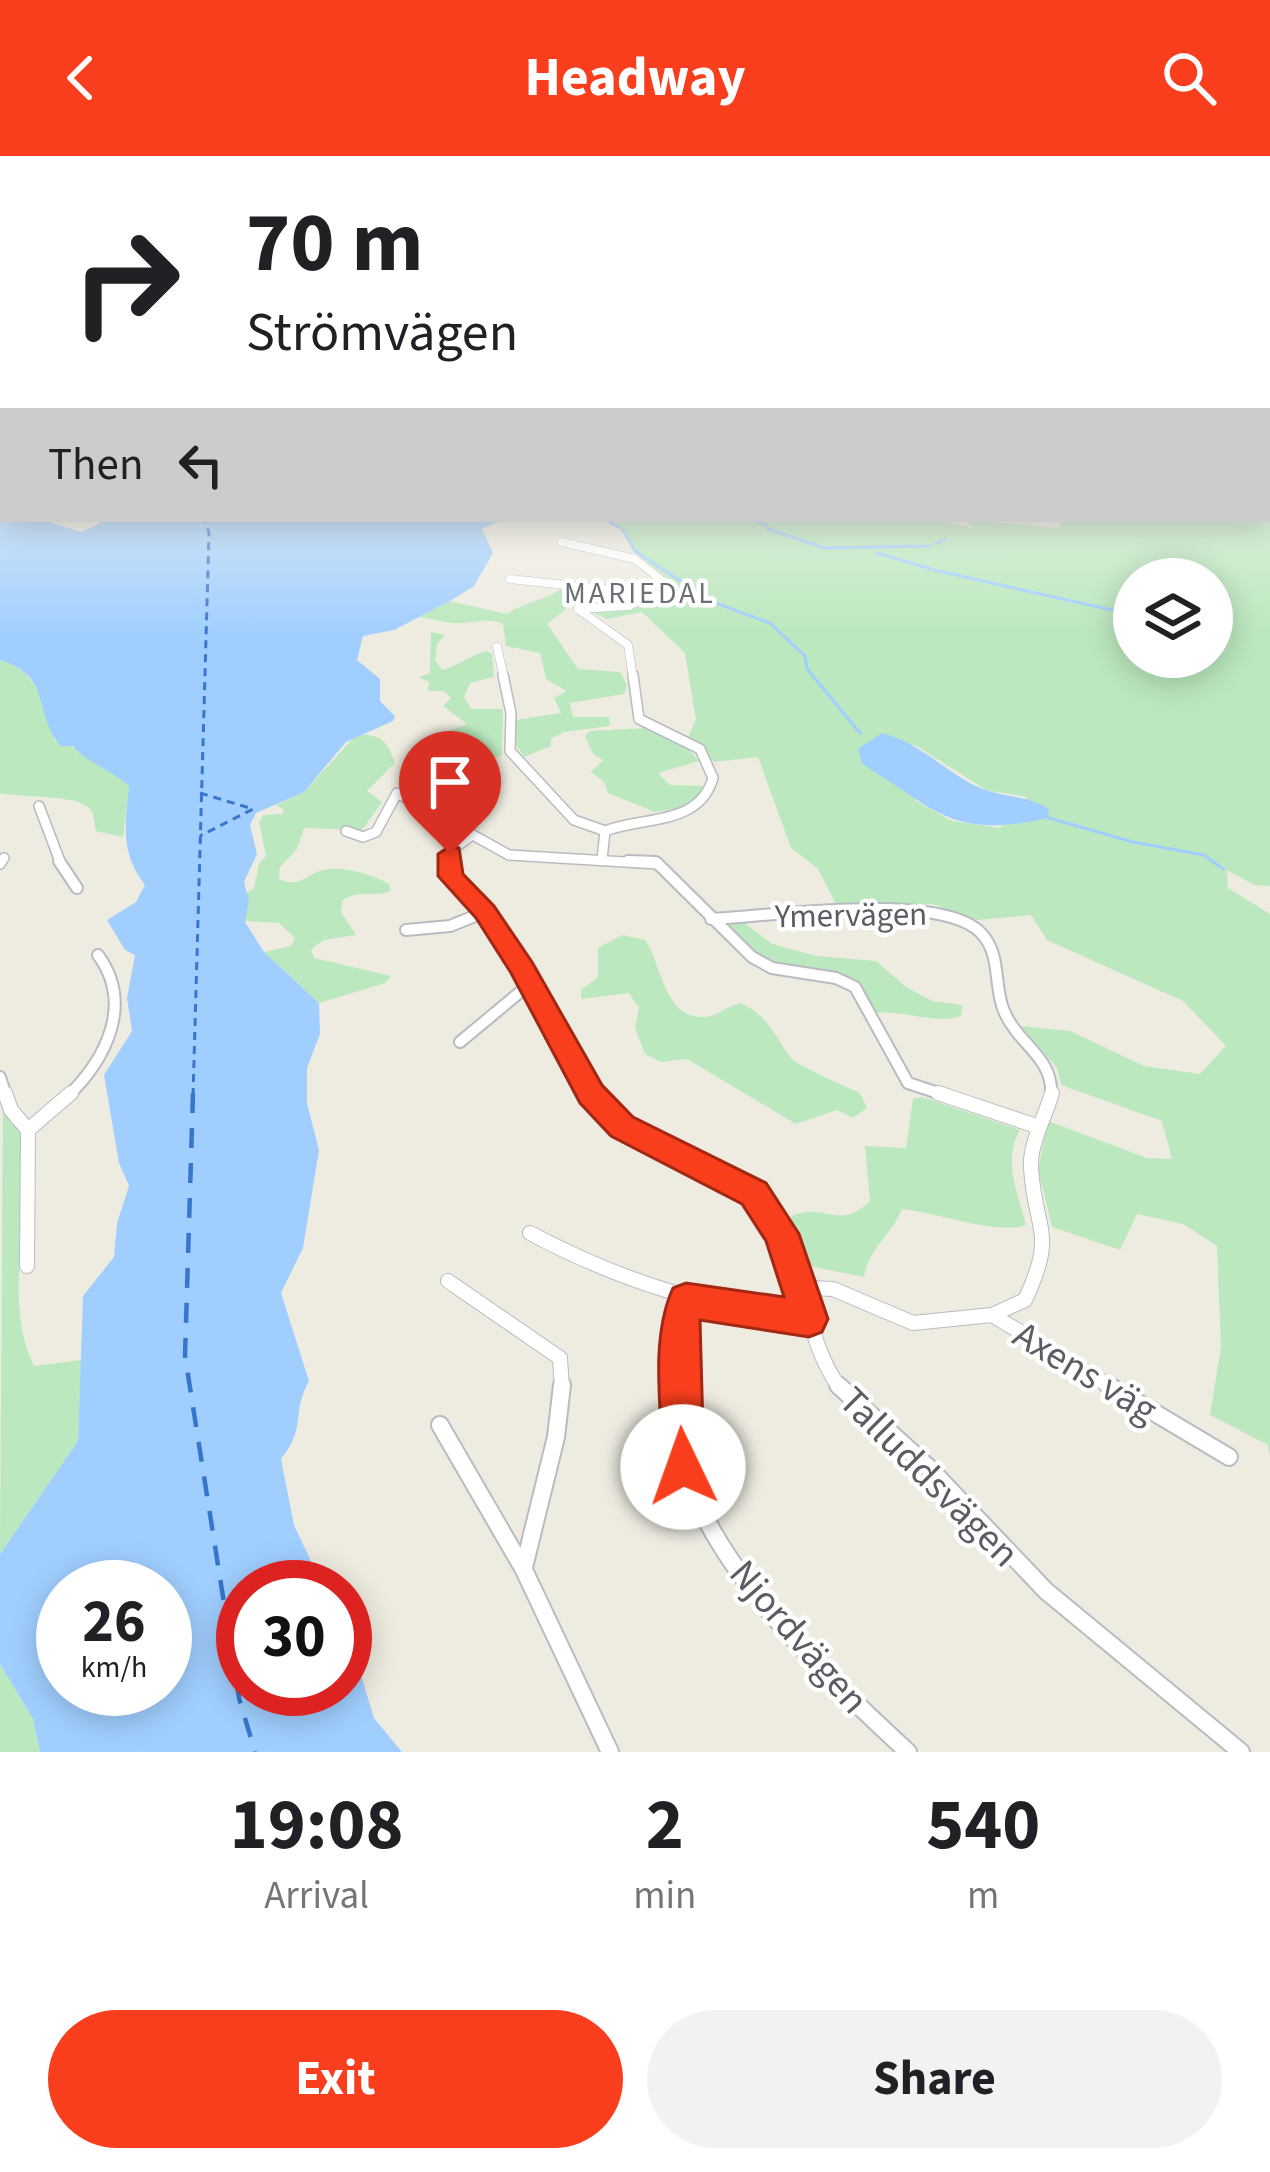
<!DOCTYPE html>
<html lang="en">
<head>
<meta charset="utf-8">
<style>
  body { margin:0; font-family:"Source Sans 3",sans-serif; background:#f2f2f2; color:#202124; height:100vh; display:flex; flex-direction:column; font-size:45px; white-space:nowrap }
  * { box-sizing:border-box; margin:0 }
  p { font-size:39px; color:#757577 }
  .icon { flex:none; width:66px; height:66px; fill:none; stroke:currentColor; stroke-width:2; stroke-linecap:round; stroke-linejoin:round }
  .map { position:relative; height:1596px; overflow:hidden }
  .panel { display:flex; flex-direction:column; background:#fff; flex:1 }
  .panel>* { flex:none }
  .top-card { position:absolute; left:0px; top:0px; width:1272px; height:366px; box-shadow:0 6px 30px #0003; background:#fff; color:#202124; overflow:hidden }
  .fabs { position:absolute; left:1113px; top:402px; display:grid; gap:24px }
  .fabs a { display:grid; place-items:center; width:120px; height:120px; border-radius:50%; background:#fff; box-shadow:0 6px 30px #0003; font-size:60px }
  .speed { position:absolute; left:36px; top:1404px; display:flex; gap:24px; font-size:60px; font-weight:700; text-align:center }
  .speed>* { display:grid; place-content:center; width:156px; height:156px; border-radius:50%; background:#fff; box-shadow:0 6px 30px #0003; line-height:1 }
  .speed small { font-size:30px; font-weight:400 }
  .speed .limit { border:18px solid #d22; background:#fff; color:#111 }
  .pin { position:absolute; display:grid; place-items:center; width:102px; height:102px; color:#fff; margin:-123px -51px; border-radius:50% 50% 50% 0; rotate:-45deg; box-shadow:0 0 12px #0007 }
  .pin .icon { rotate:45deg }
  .me { position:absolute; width:132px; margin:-66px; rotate:357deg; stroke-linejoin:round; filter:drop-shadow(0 0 9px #0008) }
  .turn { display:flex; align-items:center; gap:42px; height:252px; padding:0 48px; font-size:54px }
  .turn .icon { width:156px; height:156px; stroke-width:2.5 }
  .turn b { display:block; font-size:84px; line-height:102px }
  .then { display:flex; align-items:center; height:114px; padding:0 48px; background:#0003; gap:24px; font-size:45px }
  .eta { display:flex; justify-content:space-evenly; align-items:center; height:204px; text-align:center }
  .eta b { font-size:72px; font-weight:700; line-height:84px }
  .action { display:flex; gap:24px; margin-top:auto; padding:24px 48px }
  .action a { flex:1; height:138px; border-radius:72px; background:#f93e1d; color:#fff; font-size:48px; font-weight:700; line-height:138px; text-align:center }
  .action a+a { background:#f2f2f2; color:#202124 }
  header { display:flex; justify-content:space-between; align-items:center; height:156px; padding:0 48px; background:#f93e1d; color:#fff; font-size:54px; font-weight:700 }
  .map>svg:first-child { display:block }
  .green { fill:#bbe8be; fill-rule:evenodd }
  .water { fill:#a0cfff; fill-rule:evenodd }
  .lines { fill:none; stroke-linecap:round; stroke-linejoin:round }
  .stream { stroke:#a0cfff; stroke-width:3 }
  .ferry-far1 { stroke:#3875cd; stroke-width:3; stroke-dasharray:8 6; stroke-linecap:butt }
  .ferry { stroke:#3875cd; stroke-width:4.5; stroke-dasharray:20 15; stroke-linecap:butt }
  .minor-far4-casing { stroke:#b9bbc2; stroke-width:9 }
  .minor-far3-casing { stroke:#b9bbc2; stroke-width:12 }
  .minor-far2-casing { stroke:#b9bbc2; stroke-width:14 }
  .minor-far1-casing { stroke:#b9bbc2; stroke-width:16 }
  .minor-casing { stroke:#b9bbc2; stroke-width:20 }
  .minor-far4 { stroke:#fff; stroke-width:8 }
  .minor-far3 { stroke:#fff; stroke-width:9 }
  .minor-far2 { stroke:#fff; stroke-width:10 }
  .minor-far1 { stroke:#fff; stroke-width:14 }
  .minor { stroke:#fff; stroke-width:16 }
  .route { fill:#f93e1d; stroke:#a22813; stroke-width:3 }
  .labels { text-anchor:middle; stroke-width:9; stroke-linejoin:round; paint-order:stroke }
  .far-neighbourhood-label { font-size:30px; letter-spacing:3px; fill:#6b6f76; stroke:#fff }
  .street-label { font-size:33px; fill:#5a5d64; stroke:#fff }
  .near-street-label { font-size:39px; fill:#5a5d64; stroke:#fff }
</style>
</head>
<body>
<header><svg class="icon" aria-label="back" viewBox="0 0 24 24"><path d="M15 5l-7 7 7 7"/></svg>Headway<svg class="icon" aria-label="search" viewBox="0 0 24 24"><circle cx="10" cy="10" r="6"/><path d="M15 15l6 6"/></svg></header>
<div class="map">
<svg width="1270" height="1596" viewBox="0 0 1270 1596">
  <rect width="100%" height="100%" fill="#eeece1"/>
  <!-- green -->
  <g class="green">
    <path d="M 1270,272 L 1270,730 L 1254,729 L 1227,714 L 1228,732 L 1270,758 L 1270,1301 L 1268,1289 L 1210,1259 L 1221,1191 L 1217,1090 L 1183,1068 L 1137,1058 L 1120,1094 L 1052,1071 L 1038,1013 L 1048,965 L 1147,1002 L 1172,1003 L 1162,965 L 1061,929 L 1057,912 L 1021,870 L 1070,875 L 1144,910 L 1200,918 L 1226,890 L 1183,845 L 1047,784 L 1031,759 L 977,764 L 932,748 L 838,752 L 818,713 L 791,692 L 758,601 L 714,606 L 688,582 L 696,563 L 685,497 L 642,456 L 607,463 L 588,454 L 621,455 L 634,448 L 604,437 L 671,431 L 671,425 L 641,402 L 615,366 L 931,363 L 974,372 L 962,363 L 1058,372 L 1064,365 L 1056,363 L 1269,363 ZM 1134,423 L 1212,423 L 1212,501 L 1134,501 ZM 915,589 L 986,634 L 1027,641 L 1000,672 L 952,665 L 916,645 L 896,591 Z"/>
    <path d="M 565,430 L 591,433 L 595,441 L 619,446 L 618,451 L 570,450 L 547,468 L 578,513 L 620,516 L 627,529 L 624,538 L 570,547 L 573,561 L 609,561 L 610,570 L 564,576 L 551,583 L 551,590 L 524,601 L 513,584 L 515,564 L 561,557 L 554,542 L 567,535 L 546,523 L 540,497 L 506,490 L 503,468 C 486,461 478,467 462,467 C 448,468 433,463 419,461 L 450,445 L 507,458 C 524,446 552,442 565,430 Z"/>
    <path d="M 431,476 L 445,479 L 437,488 L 435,504 L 442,514 C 458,510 470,499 487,495 L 492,498 L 494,521 L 470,527 L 464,541 L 471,553 L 502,553 L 503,559 L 502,600 L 475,605 L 480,618 L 447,625 L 427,610 L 444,577 L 467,568 L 443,550 L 451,542 L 444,535 L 428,535 L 429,526 L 419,521 L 430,517 Z"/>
    <path d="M 0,504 C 39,516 43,547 55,584 C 78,591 110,612 129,630 L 123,681 L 96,675 C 94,668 95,660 91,654 C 81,638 20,642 0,637 Z"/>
    <path d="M 647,572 L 685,590 L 699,605 L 658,617 L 670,629 L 705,630 L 693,650 L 655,656 L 608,637 L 604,626 L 591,616 L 603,604 L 593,598 L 585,580 L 590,575 Z"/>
    <path d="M 357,578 C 381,579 387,584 395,607 L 367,635 L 382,646 L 362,674 L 304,672 L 297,693 L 280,711 L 279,723 C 300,733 305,719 323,714 C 341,709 374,719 389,728 L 391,734 C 374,743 359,732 342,745 L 341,756 L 356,779 L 324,784 L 311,793 L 314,802 L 391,820 L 385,827 L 319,847 L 264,796 L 291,790 L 295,782 L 279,767 L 244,765 L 249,745 L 246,737 L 254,733 L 259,708 L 266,700 L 259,666 L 263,659 L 282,658 L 284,654 L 276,649 L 304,636 Z"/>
    <path d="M 743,766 L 772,788 L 816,800 L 876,805 L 906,831 L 932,845 L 962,849 L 961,860 C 937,869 903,854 875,857 L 849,822 C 805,808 754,817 728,769 Z"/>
    <path d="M 622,779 L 645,784 C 662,807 663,863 705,861 C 718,860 728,849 740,847 C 769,859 774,881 792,903 C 797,909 848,932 860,937 L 867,952 L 853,962 L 837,954 L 796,968 L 687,903 L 661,906 L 645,898 L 635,872 L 639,852 L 629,837 L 581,843 L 581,834 L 598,821 L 598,792 Z"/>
    <path d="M 922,941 L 1020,974 C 1002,1002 1018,1039 1026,1069 C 1000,1080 935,1056 902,1053 C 891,1080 869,1091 864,1121 L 809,1110 L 798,1102 L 791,1060 C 828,1045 838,1076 870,1045 L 865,990 L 906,992 L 913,943 Z"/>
    <path d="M 3,949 C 9,959 21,970 22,980 C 35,1057 0,1140 34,1210 L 81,1204 L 78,1285 L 0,1398 Z"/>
    <path d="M 0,1508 L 33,1563 L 40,1596 L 0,1596 Z"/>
  </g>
  <!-- water -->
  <g class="water">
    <path d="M 0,255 L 3,363 L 40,363 L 81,376 L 108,363 L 504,363 L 482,373 L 493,397 L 474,430 L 450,445 L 394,474 L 363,480 L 357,504 L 380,523 L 380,545 L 395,560 L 393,565 L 346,586 L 304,636 L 256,657 L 250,669 L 257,698 L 244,726 L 249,745 L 245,766 L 264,796 L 319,847 L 320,878 L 307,912 L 307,947 L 319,994 L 303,1092 L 281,1137 L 309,1225 C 291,1257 307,1271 281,1303 L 294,1369 L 323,1431 L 243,1431 L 243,1533 L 345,1533 L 345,1509 L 349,1516 L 361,1519 L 374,1562 L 402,1596 L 40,1596 L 33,1563 L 0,1508 L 0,1398 L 78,1285 L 83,1140 L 114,1101 L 117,1067 L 129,1030 L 119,1007 L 104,919 L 132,875 L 127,842 L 135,799 L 125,794 L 107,764 L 136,746 L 145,729 C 120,697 125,669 129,630 C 112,614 86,607 73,590 L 61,590 C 32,557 54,521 0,504 ZM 63,1431 L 165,1431 L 165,1533 L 63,1533 Z"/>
    <path d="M 882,577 C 926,589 947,619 983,633 C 1005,641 1026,640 1048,652 L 1049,662 C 951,683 940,656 862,608 L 858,593 Z"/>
  </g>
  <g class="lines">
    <!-- stream -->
    <g class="stream">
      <path d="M 752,363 L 767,370"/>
      <path d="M 610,366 L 620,372"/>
      <path d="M 768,373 L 824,392 L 930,390"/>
      <path d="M 623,374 L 635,395 L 711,445"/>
      <path d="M 936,388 L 945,383"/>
      <path d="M 877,397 L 931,413"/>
      <path d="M 934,414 L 1134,459"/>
      <path d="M 713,446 L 772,468"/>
      <path d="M 1213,447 L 1229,440"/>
      <path d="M 773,470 L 805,500 L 807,513 L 860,577"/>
      <path d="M 1049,662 L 1133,686 L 1204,699 L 1223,713"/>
    </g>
    <!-- ferry-far1 -->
    <g class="ferry-far1">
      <path d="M 200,637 L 253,653 L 200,680"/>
      <path d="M 193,940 L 209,377 L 205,363"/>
    </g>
    <!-- ferry -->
    <path class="ferry" d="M 193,937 L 185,1200 L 239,1542 L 255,1596"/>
    <!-- minor-far4 casing -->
    <g class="minor-far4-casing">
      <g id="minor-far4">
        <path d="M 510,423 L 612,434 L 665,427 L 635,403 L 562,386"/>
        <path d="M 578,453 L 628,489 L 633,522"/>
        <path d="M 578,453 L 629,450 L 599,434"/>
        <path d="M 497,491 L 504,522"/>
      </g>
    </g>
    <!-- minor-far3 casing -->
    <g class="minor-far3-casing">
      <g id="minor-far3">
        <path d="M 503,519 L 511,557 L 510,595 L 574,664 L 605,675 L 602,703"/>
        <path d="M 39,650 L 61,708"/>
        <path d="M 346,675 L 363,681 L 376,676 L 397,637 L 509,699 L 658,708"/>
        <path d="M 605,675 C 644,660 699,670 713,622 L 700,593 L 639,563 L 633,519"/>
        <path d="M 0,708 L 4,702"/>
        <path d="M 451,708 L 452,694 L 472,679"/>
      </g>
    </g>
    <!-- minor-far2 casing -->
    <g class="minor-far2-casing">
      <g id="minor-far2">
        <path d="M 59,705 L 77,732"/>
        <path d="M 451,705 L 450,720 C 481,752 507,786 530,825 C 552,863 567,905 594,940"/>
        <path d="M 628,705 L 656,706 L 752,801 L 772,812 L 836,822 L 855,831 L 908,927 L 947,940"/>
        <path d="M 711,763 C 771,760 941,735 981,777 C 1002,799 993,830 1004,855 C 1018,889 1054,901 1051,940"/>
        <path d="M 406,774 L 450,770 L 485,756"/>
        <path d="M 460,886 L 531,827"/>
        <path d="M 0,921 L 6,940"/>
        <path d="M 68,940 C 106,903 134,848 98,799"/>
      </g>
    </g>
    <!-- minor-far1 casing -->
    <g class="minor-far1-casing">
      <g id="minor-far1">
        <path d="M 5,937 L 11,954 L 28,974"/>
        <path d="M 592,937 C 636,993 723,996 767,1053 C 807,1104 801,1180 840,1232"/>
        <path d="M 938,937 L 1039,971"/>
        <path d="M 530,1077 C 620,1125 707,1152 809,1163"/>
        <path d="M 27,1110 L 28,974 L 71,937"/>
        <path d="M 448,1125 L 560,1202 L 562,1232"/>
        <path d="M 803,1139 L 809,1132 L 833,1133 L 913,1167 L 992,1159 L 1113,1232"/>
        <path d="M 992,1159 L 1025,1144 C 1057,1076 1035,1076 1031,1012 C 1029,989 1046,959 1052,937"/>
        <path d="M 680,1232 L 679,1174 L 686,1145"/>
      </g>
    </g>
    <!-- minor casing -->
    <g class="minor-casing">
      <g id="minor">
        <path d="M 680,1229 C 680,1252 676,1281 682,1303 C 710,1412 828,1522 908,1596"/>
        <path d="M 838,1229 L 930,1313 L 1046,1435 L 1241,1596"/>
        <path d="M 1108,1229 L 1229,1301"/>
        <path d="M 440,1269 L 524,1414 L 610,1596"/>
        <path d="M 524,1411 L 556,1281 L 562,1229"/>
      </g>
    </g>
    <!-- minor-far4 -->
    <use href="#minor-far4" class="minor-far4"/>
    <!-- minor-far3 -->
    <use href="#minor-far3" class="minor-far3"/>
    <!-- minor-far2 -->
    <use href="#minor-far2" class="minor-far2"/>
    <!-- minor-far1 -->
    <use href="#minor-far1" class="minor-far1"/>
    <!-- minor -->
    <use href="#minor" class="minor"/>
  </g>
  <!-- sky -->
  <linearGradient id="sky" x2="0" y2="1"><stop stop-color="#8bbff1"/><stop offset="0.53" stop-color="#f7f6f2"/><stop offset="1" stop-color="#f7f6f2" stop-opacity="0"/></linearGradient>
  <rect width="1270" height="479" fill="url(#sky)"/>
  <!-- route -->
  <path class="route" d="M 450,690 L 459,692 L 463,718 L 494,750 L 532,806 L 602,929 L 633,961 L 766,1027 L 799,1078 L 828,1163 L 822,1176 L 809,1181 L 700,1164 L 704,1311 L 698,1326 L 683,1332 L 669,1326 L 663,1311 C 662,1255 649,1185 673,1132 L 686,1127 L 784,1141 L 766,1085 L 742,1048 L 611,980 L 580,947 L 511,817 L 476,762 L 438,720 L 438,698 Z"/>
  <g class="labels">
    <!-- far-neighbourhood labels -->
    <g class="far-neighbourhood-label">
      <text x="640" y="447">MARIEDAL</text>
    </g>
    <!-- street labels -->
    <g class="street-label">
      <text transform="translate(851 758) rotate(-1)" y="12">Ymervägen</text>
    </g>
    <!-- near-street labels -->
    <g class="near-street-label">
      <text transform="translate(1086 1215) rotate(31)" y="14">Axens väg</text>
      <text transform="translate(930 1320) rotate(45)" y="14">Talluddsvägen</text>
      <text transform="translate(800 1480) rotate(49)" y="14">Njordvägen</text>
    </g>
  </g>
</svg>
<div class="fabs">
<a><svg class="icon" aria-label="layers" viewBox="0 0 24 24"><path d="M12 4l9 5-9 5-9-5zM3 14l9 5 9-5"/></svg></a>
</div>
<div class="speed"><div>26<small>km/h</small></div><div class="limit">30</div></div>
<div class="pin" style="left:450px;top:698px;background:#d93025"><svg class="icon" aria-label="arrive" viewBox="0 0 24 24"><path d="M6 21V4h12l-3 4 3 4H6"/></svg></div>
<svg class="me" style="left:683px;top:1311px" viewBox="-20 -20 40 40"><circle r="19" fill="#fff"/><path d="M0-13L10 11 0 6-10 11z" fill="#f93e1d"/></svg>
<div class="top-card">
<div class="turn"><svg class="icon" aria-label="right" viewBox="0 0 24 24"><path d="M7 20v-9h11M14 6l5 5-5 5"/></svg><div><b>70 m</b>Strömvägen</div></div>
<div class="then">Then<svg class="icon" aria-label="left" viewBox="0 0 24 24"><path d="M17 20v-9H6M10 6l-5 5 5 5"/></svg></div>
</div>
</div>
<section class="panel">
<div class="eta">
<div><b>19:08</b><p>Arrival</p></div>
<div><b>2</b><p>min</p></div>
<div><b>540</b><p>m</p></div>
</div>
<div class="action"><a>Exit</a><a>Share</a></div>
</section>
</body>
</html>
